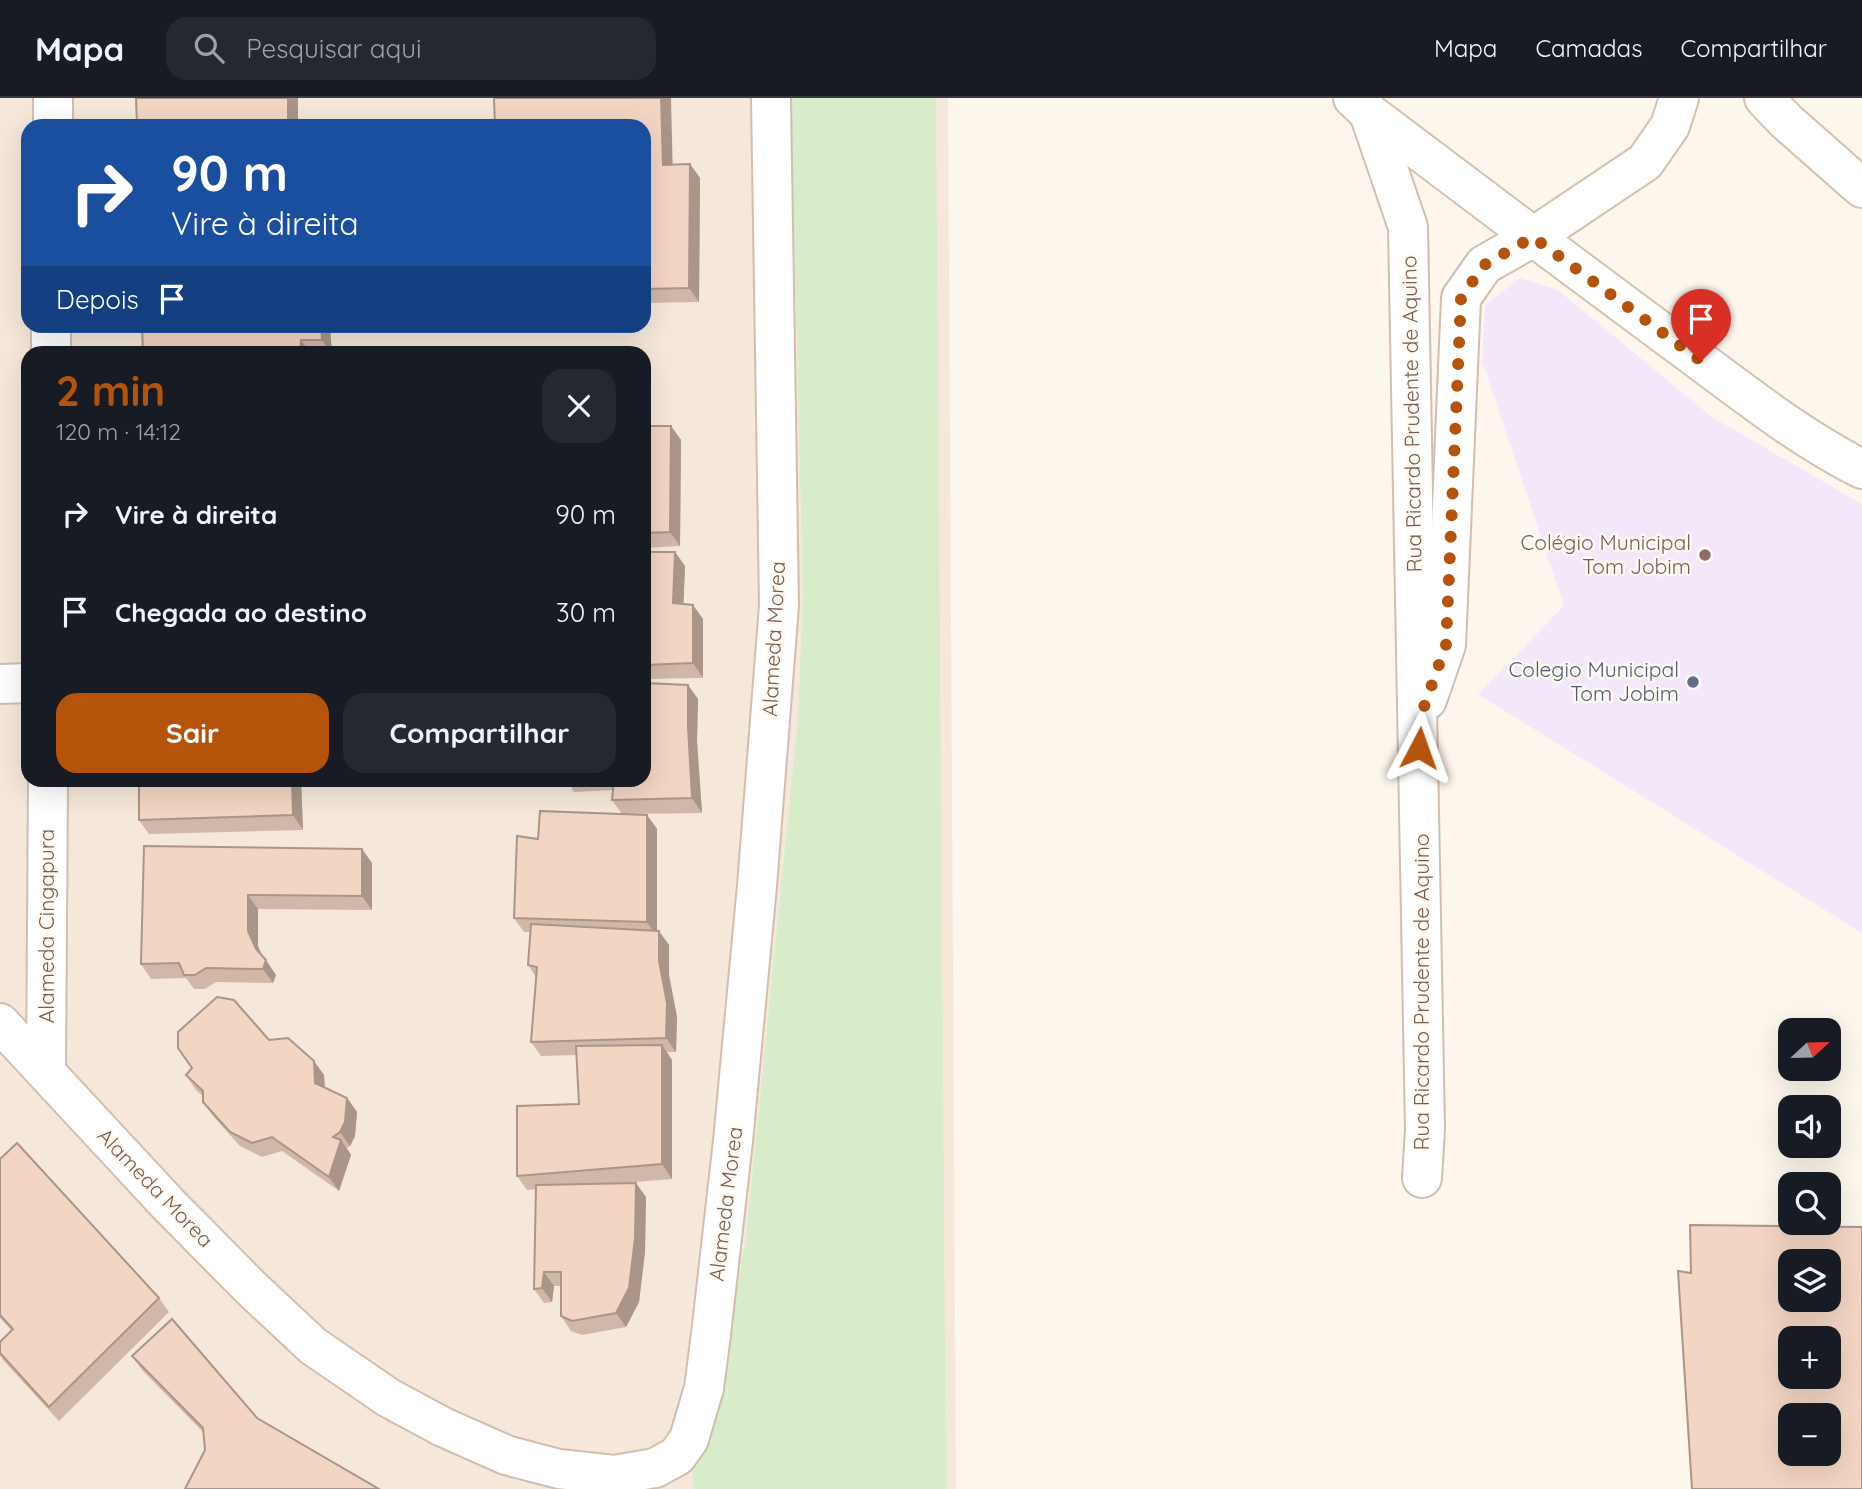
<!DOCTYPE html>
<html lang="pt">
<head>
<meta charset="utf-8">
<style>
  body { margin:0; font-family:Quicksand,sans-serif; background:#242831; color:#f1f3f6; height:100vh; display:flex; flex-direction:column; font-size:26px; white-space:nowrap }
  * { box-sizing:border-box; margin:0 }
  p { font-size:23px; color:#9ea1a6 }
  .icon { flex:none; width:38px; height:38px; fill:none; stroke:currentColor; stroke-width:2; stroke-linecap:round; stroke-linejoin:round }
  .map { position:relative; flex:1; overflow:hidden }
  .side { position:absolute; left:21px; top:248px; width:630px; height:441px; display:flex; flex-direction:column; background:#171b24; border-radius:21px; box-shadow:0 7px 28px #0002 }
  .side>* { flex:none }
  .banner { position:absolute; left:21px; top:21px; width:630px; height:214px; border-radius:21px; box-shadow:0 7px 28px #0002; background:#1a4fa0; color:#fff; overflow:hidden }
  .needle { width:46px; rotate:68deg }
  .buttons { position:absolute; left:1778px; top:920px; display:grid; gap:14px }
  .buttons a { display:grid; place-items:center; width:63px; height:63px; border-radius:14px; background:#171b24; box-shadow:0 7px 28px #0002; font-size:35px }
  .pin { position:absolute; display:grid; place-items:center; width:60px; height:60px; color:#fff; margin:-72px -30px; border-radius:50% 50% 50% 0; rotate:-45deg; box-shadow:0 0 7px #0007 }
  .pin .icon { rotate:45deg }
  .me { position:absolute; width:77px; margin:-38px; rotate:4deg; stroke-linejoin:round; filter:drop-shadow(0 0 5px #0008) }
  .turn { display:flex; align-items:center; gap:24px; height:147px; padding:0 35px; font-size:32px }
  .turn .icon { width:91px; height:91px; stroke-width:2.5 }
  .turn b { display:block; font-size:49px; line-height:60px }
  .then { display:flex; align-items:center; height:66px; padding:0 35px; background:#0003; gap:14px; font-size:26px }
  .round { display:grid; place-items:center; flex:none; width:74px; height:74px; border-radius:21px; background:#242831 }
  .summary { display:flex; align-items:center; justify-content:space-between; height:119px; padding:0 35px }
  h1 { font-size:42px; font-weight:700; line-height:52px; color:#b45309 }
  .cta { display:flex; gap:14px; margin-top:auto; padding:14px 35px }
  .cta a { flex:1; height:80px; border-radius:21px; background:#b45309; color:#fff; font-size:28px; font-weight:700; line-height:80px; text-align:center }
  .cta a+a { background:#242831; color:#f1f3f6 }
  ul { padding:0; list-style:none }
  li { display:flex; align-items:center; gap:21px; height:98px; padding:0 35px }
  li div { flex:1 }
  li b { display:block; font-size:26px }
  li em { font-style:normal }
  header { display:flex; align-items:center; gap:42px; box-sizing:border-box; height:98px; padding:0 35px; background:#171b24; border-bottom:2px solid #363941 }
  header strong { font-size:33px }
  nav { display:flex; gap:38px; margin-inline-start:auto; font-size:24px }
  .search { width:490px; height:63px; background:#242831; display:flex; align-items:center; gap:18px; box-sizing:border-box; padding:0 24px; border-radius:21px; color:#9ea1a6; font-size:26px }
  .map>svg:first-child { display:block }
  .residential { fill:#f5e8da; fill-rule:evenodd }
  .education { fill:#f3e8fa }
  .green { fill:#d8ecc9 }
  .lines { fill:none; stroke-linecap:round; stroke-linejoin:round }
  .minor-casing { stroke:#d1beb0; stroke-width:42 }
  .secondary-casing { stroke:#d6c0b0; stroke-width:42 }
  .minor { stroke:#fff; stroke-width:38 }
  .secondary { stroke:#fff; stroke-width:38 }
  .wall { fill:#d1b7a8 }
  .shaded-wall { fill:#aa9588 }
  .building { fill:#f3d5c3; stroke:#aa9588; stroke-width:2; fill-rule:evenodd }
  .route { stroke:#b45309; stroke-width:12; stroke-dasharray:0 21.6 }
  .education-dot { fill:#8d6e63; stroke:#fffaf3; stroke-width:2.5 }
  .service-dot { fill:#5c6f8a; stroke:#fffaf3; stroke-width:2.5 }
  .labels { text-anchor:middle; stroke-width:5; stroke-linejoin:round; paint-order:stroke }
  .street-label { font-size:21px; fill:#7a5c4d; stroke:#fffaf3 }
  .education-label { font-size:21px; fill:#785e54; stroke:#fffaf3; text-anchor:end }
  .service-label { font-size:21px; fill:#4e5e75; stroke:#fffaf3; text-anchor:end }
</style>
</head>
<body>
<header>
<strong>Mapa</strong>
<div class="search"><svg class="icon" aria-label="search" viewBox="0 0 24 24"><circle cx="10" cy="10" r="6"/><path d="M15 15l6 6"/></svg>Pesquisar aqui</div>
<nav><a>Mapa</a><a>Camadas</a><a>Compartilhar</a></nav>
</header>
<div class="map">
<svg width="1862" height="1391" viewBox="0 0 1862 1391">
  <rect width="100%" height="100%" fill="#fdf6ec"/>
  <!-- residential -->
  <path class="residential" d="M 0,0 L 948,0 L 956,1391 L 0,1391 ZM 28,28 L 644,28 L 644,228 L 28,228 ZM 28,256 L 644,256 L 644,682 L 28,682 Z"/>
  <!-- education -->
  <path class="education" d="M 1520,180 L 1558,192 L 1712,319 L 1862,406 L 1862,835 L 1478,596 L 1564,508 L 1482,263 L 1485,207 Z"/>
  <!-- green -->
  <path class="green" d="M 791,0 L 936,0 L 946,1391 L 694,1391 L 692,1368 L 709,1344 L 746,1140 L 798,619 L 803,496 Z"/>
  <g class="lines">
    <!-- minor casing -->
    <g class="minor-casing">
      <g id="minor">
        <path d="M 1369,15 L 1408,129 L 1425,1031 L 1422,1080"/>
        <path d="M 53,28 L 53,0"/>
        <path d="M 51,256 L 51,228"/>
        <path d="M 0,586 L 28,585"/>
        <path d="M 1427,602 L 1446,547 L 1461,200 L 1484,167 L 1533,139"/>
        <path d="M 0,925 L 168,1106 L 250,1189 L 313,1248 L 389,1300 L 443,1329 L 506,1357 L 559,1371 L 614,1377 L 655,1370 L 677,1358 L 689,1341 L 704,1290 L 711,1236 L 733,1043 L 757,788 L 779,507 L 771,0"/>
        <path d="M 46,973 L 48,682"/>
      </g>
    </g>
    <!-- secondary casing -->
    <g class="secondary-casing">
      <g id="secondary">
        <path d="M 1353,0 L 1369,15 C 1469,91 1571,167 1672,242 C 1734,287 1794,337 1862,371"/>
        <path d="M 1764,0 L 1786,23 L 1862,90"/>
        <path d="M 1533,139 L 1645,64 L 1670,28 L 1679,0"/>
      </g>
    </g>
    <!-- minor -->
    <use href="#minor" class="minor"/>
    <!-- secondary -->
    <use href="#secondary" class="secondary"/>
  </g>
  <!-- wall -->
  <g class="wall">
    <path d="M 644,28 L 672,67 L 690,66 L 700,80 L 699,204 L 644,205 Z"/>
    <path d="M 330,230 L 332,256 L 143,256 Z"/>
    <path d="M 644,328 L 671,328 L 681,342 L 680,448 L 644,450 Z"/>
    <path d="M 644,454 L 675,454 L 685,468 L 683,506 L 703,521 L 703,580 L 644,581 Z"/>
    <path d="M 688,587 L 698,601 L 697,643 L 702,715 L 630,716 L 647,717 L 657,731 L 657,833 L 669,847 L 669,877 L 677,919 L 676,954 L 667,954 L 672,962 L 672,1081 L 610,1086 L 646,1099 L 645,1154 L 639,1204 L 626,1229 L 582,1237 L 571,1233 L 561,1218 L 561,1188 L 554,1188 L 552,1204 L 544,1205 L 534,1191 L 536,1091 L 527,1092 L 517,1078 L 579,1006 L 576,957 L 541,958 L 531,944 L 536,879 L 528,867 L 530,834 L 524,834 L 514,820 L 538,741 L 622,716 L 612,702 L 613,692 L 574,694 L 566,682 L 644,682 Z"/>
    <path d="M 139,682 L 301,682 L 303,732 L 149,736 L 139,722 Z"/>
    <path d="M 144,748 L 362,751 L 372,765 L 372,812 L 258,811 L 258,848 L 263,860 L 276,877 L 273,885 L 216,884 L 205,891 L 194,891 L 186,880 L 151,881 L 141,866 Z"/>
    <path d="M 269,942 L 324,977 L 325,989 L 347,1000 L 357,1014 L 355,1038 L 350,1048 L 347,1050 L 351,1057 L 339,1093 L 282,1053 L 262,1059 L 240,1048 L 213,1018 L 203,1004 L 203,998 L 196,992 L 186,977 L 192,970 L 178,950 Z"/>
    <path d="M 0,1061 L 159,1200 L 169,1214 L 59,1323 L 4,1263 L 0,1257 L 0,1244 L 12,1233 L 0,1220 Z"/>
    <path d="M 132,1258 L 257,1320 L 205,1352 L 203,1334 L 142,1272 Z"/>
  </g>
  <!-- shaded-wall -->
  <g class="shaded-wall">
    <rect x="288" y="0" width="10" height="28"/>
    <path d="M 661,0 L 671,0 L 673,82 L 663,67 Z"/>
    <path d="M 690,66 L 700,80 L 699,204 L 689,190 Z"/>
    <path d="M 321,228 L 328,228 L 330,230 L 332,256 L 322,242 Z"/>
    <path d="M 301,242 L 311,256 L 300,256 Z"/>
    <path d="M 671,328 L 681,342 L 680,448 L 670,434 Z"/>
    <path d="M 675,454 L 685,468 L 683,519 L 673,505 Z"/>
    <path d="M 693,507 L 703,521 L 703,580 L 693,565 Z"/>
    <path d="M 688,587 L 698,601 L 697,643 L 702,715 L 692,700 L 688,629 Z"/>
    <path d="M 292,682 L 301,682 L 303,732 L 293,717 Z"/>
    <path d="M 647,717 L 657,731 L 657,839 L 647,824 Z"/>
    <path d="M 362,751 L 372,765 L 372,812 L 362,798 Z"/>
    <path d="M 248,797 L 258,811 L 258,848 L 265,864 L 266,862 L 276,877 L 273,885 L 263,871 L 248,833 Z"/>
    <path d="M 659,833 L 669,847 L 669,877 L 677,919 L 676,954 L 666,940 L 659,863 Z"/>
    <path d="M 662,947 L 672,962 L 672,1081 L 662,1066 Z"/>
    <path d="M 314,963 L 324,977 L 325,999 L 315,985 Z"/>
    <path d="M 347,1000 L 357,1014 L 355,1038 L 350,1048 L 340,1034 Z"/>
    <path d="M 341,1042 L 351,1057 L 339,1093 L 329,1079 Z"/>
    <path d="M 636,1085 L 646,1099 L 645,1154 L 639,1204 L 626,1229 L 616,1215 Z"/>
    <path d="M 544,1174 L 554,1188 L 552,1204 L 542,1190 Z"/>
  </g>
  <!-- building -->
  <g class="building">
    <path d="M 136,0 L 288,0 L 288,28 L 137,28 Z"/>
    <path d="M 494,0 L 661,0 L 663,67 L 690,66 L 689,190 L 644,191 L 644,28 L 495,28 Z"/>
    <path d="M 142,228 L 321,228 L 322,242 L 301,242 L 300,256 L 143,256 Z"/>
    <path d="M 644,328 L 671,328 L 670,434 L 644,435 Z"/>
    <path d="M 644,454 L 675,454 L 673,505 L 693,507 L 693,565 L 644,567 Z"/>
    <path d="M 644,585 L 688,587 L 688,629 L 692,700 L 612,702 L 614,682 L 644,682 Z"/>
    <path d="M 139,682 L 292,682 L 293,717 L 139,722 Z"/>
    <path d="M 540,713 L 647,717 L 647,824 L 514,820 L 517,738 L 538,741 Z"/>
    <path d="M 144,748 L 362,751 L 362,798 L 248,797 L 248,833 L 256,851 L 266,862 L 263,871 L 206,870 L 195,877 L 184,877 L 179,865 L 141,866 Z"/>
    <path d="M 531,826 L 659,833 L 659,863 L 667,905 L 666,940 L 531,944 L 537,869 L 528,867 Z"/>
    <path d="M 217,899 L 234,902 L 269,942 L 288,940 L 314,963 L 315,985 L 347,1000 L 345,1024 L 340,1034 L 333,1039 L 341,1042 L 329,1079 L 272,1039 L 252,1045 L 230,1034 L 203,1004 L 203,993 L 186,977 L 192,970 L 178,950 L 178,934 Z"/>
    <path d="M 662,947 L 662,1066 L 517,1078 L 517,1008 L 579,1006 L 576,948 Z"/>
    <path d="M 17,1045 L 159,1200 L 49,1309 L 0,1255 L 0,1244 L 13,1231 L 0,1217 L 0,1061 Z"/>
    <path d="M 636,1085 L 635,1140 L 629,1190 L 616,1215 L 572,1223 L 561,1218 L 561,1174 L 544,1174 L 542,1190 L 534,1191 L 536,1087 Z"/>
    <path d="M 1690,1127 L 1862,1129 L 1862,1391 L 1692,1391 L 1678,1173 L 1691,1175 ZM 1790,1164 L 1829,1164 L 1829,1202 L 1790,1202 ZM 1790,1241 L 1829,1241 L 1829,1279 L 1790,1279 ZM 1790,1318 L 1829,1318 L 1829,1356 L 1790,1356 Z"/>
    <path d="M 172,1221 L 257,1320 L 379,1391 L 185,1391 L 205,1352 L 203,1330 L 132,1258 Z"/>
  </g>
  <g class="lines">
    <!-- route -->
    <path class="route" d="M 1419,650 L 1419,623 L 1446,547 L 1461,200 L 1484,167 L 1533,139 L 1701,263"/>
  </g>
  <!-- markers -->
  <circle class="education-dot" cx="1705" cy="457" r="7"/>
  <circle class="service-dot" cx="1693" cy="584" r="7"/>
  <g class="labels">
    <!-- street labels -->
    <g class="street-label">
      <text transform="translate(1412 316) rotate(-91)" y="7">Rua Ricardo Prudente de Aquino</text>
      <text transform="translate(774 541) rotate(-87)" y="7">Alameda Morea</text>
      <text transform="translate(47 828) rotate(-90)" y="7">Alameda Cingapura</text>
      <text transform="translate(1422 894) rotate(-90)" y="7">Rua Ricardo Prudente de Aquino</text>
      <text transform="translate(155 1090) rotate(46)" y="7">Alameda Morea</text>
      <text transform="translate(726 1106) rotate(-83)" y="7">Alameda Morea</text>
    </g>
    <!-- education labels -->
    <g class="education-label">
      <text x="1691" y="452">Colégio Municipal<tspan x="1691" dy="24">Tom Jobim</tspan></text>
    </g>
    <!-- service labels -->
    <g class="service-label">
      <text x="1679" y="579">Colegio Municipal<tspan x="1679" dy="24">Tom Jobim</tspan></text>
    </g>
  </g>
</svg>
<div class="buttons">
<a><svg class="needle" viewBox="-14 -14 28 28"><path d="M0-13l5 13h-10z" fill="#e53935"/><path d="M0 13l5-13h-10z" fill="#9ea1a6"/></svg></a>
<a><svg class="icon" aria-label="sound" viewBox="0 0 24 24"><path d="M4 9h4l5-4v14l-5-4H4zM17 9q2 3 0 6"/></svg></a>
<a><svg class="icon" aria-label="search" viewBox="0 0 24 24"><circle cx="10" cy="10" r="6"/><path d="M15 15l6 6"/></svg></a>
<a><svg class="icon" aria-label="layers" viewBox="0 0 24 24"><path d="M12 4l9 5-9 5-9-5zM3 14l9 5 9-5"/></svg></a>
<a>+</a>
<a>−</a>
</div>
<div class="pin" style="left:1701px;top:263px;background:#d93025"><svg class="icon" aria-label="arrive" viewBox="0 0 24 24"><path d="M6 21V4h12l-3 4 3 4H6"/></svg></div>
<svg class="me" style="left:1419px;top:650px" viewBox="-20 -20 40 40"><path d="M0-17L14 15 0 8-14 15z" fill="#b45309" stroke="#fff" stroke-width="4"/></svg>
<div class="banner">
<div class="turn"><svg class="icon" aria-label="right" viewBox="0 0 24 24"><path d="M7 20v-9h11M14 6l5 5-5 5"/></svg><div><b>90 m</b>Vire à direita</div></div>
<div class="then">Depois<svg class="icon" aria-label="arrive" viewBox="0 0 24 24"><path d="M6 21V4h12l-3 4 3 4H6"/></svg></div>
</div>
<section class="side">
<div class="summary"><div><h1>2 min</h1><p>120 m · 14:12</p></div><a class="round"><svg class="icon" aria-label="close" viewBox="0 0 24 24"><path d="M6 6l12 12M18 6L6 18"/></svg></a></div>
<ul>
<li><svg class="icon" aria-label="right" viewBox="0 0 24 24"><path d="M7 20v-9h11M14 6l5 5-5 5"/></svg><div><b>Vire à direita</b></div><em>90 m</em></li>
<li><svg class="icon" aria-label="arrive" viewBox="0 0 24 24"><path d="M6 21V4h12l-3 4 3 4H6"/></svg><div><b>Chegada ao destino</b></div><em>30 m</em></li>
</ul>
<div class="cta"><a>Sair</a><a>Compartilhar</a></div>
</section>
</div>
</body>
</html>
